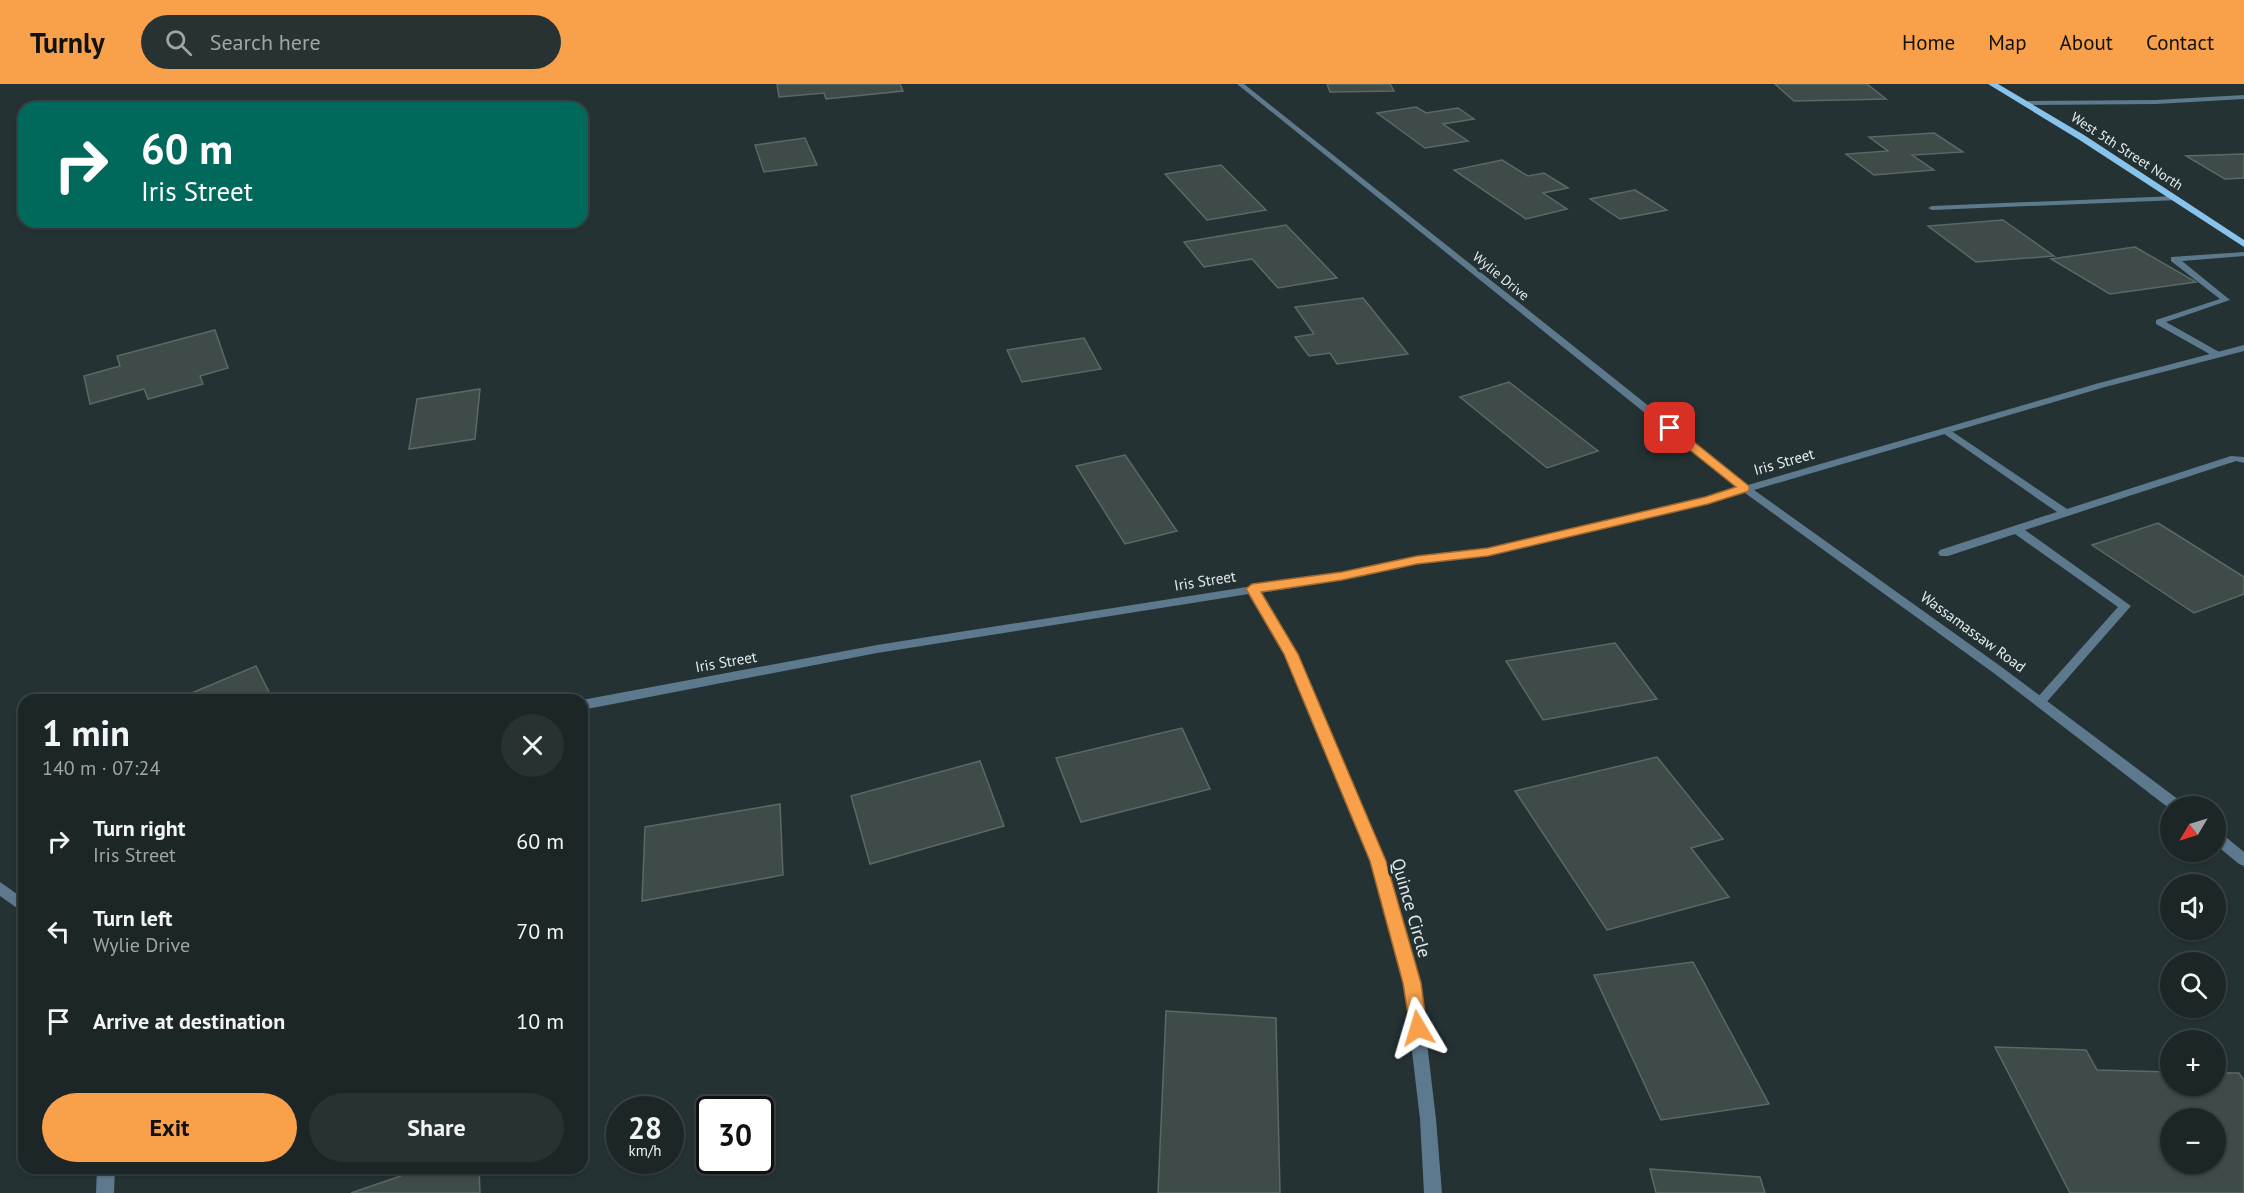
<!DOCTYPE html>
<html lang="en">
<head>
<meta charset="utf-8">
<style>
  body { margin:0; font-family:"PT Sans",sans-serif; background:#293233; color:#f1f3f6; height:100vh; display:flex; flex-direction:column; font-size:22px; white-space:nowrap }
  * { box-sizing:border-box; margin:0 }
  p { font-size:20px; color:#a0a5a7 }
  .icon { flex:none; width:33px; height:33px; fill:none; stroke:currentColor; stroke-width:2; stroke-linecap:round; stroke-linejoin:round }
  .map { position:relative; flex:1; overflow:hidden }
  .details { position:absolute; left:18px; top:610px; width:570px; height:480px; display:flex; flex-direction:column; background:#1c2627; border-radius:18px; box-shadow:0 2px 4px #0004,0 0 0 2px #3a4344 }
  .details>* { flex:none }
  .guide { position:absolute; left:18px; top:18px; width:570px; height:126px; border-radius:18px; box-shadow:0 2px 4px #0004,0 0 0 2px #3a4344; background:#00695c; color:#fff; overflow:hidden }
  .needle { width:39px; rotate:232deg }
  .tools { position:absolute; left:2160px; top:712px; display:grid; gap:12px }
  .tools a { display:grid; place-items:center; width:66px; height:66px; border-radius:50%; background:#1c2627; box-shadow:0 2px 4px #0004,0 0 0 2px #3a4344; font-size:30px }
  .speed { position:absolute; left:606px; top:1012px; display:flex; gap:12px; font-size:30px; font-weight:700; text-align:center }
  .speed>* { display:grid; place-content:center; width:78px; height:78px; border-radius:50%; background:#1c2627; box-shadow:0 2px 4px #0004,0 0 0 2px #3a4344; line-height:1 }
  .speed small { font-size:15px; font-weight:400 }
  .speed .limit { border:3px solid #111; border-radius:9px; background:#fff; color:#111 }
  .pin { position:absolute; display:grid; place-items:center; width:51px; height:51px; color:#fff; margin:-26px; border-radius:12px; box-shadow:0 3px 9px #0006 }
  .me { position:absolute; width:66px; margin:-33px; rotate:353deg; stroke-linejoin:round; filter:drop-shadow(0 0 4px #0008) }
  .turn { display:flex; align-items:center; gap:21px; height:126px; padding:0 24px; font-size:27px }
  .turn .icon { width:78px; height:78px; stroke-width:2.5 }
  .turn b { display:block; font-size:42px; line-height:51px }
  .round { display:grid; place-items:center; flex:none; width:63px; height:63px; border-radius:32px; background:#293233 }
  .headline { display:flex; align-items:center; justify-content:space-between; height:102px; padding:0 24px }
  h1 { font-size:36px; font-weight:700; line-height:45px }
  .action { display:flex; gap:12px; margin-top:auto; padding:12px 24px }
  .action a { flex:1; height:69px; border-radius:36px; background:#f8a14a; color:#111; font-size:24px; font-weight:700; line-height:69px; text-align:center }
  .action a+a { background:#293233; color:#f1f3f6 }
  ul { padding:0; list-style:none }
  li { display:flex; align-items:center; gap:18px; height:90px; padding:0 24px }
  li div { flex:1 }
  li b { display:block; font-size:22px }
  li em { font-style:normal }
  header { display:flex; align-items:center; gap:36px; box-sizing:border-box; height:84px; padding:0 30px; background:#f8a14a; color:#111 }
  header strong { font-size:28px }
  nav { display:flex; gap:33px; margin-inline-start:auto; font-size:21px }
  .search { width:420px; height:54px; background:#293233; display:flex; align-items:center; gap:15px; box-sizing:border-box; padding:0 21px; border-radius:33px; color:#a0a5a7; font-size:22px }
  .map>svg:first-child { display:block }
  .building { fill:#3e4b48; stroke:#5b6966; stroke-width:1.5; fill-rule:evenodd }
  .lines { fill:none; stroke-linecap:round; stroke-linejoin:round }
  .service { fill:#5d798d; fill-rule:evenodd }
  .minor { fill:#5d798d; fill-rule:evenodd }
  .primary { fill:#88c3ec; fill-rule:evenodd }
  .route { fill:#f8a14a; stroke:#a16930; stroke-width:1.5 }
  .labels { text-anchor:middle; stroke-width:6; stroke-linejoin:round; paint-order:stroke }
  .far-street-label { font-size:14px; fill:#e4ecee; stroke:#253234 }
  .street-label { font-size:15px; fill:#e4ecee; stroke:#253234 }
  .near-street-label { font-size:18px; fill:#e4ecee; stroke:#253234 }
</style>
</head>
<body>
<header>
<strong>Turnly</strong>
<div class="search"><svg class="icon" aria-label="search" viewBox="0 0 24 24"><circle cx="10" cy="10" r="6"/><path d="M15 15l6 6"/></svg>Search here</div>
<nav><a>Home</a><a>Map</a><a>About</a><a>Contact</a></nav>
</header>
<div class="map">
<svg width="2244" height="1109" viewBox="0 0 2244 1109">
  <rect width="100%" height="100%" fill="#253234"/>
  <!-- building -->
  <g class="building">
    <path d="M 777,0 L 900,0 L 903,7 L 826,15 L 824,9 L 779,13 Z"/>
    <path d="M 1327,0 L 1390,0 L 1394,7 L 1330,8 Z"/>
    <path d="M 1775,0 L 1867,0 L 1886,15 L 1794,17 Z"/>
    <path d="M 1416,23 L 1426,29 L 1458,24 L 1474,35 L 1443,40 L 1468,57 L 1425,64 L 1377,29 Z"/>
    <path d="M 1934,49 L 1963,68 L 1912,71 L 1934,86 L 1874,91 L 1846,70 L 1888,67 L 1869,53 Z"/>
    <path d="M 805,54 L 817,81 L 764,88 L 755,61 Z"/>
    <path d="M 2244,70 L 2244,94 L 2225,95 L 2186,72 Z"/>
    <path d="M 1502,76 L 1528,92 L 1544,89 L 1568,104 L 1543,109 L 1567,125 L 1526,135 L 1454,86 Z"/>
    <path d="M 1221,81 L 1266,126 L 1207,136 L 1165,90 Z"/>
    <path d="M 1635,106 L 1667,126 L 1620,135 L 1590,115 Z"/>
    <path d="M 2003,136 L 2054,172 L 1976,178 L 1928,142 Z"/>
    <path d="M 1286,141 L 1337,194 L 1278,204 L 1252,175 L 1204,183 L 1184,158 Z"/>
    <path d="M 2135,163 L 2196,198 L 2110,210 L 2051,175 Z"/>
    <path d="M 1363,214 L 1408,270 L 1337,280 L 1330,269 L 1309,272 L 1295,253 L 1314,250 L 1295,223 Z"/>
    <path d="M 215,246 L 228,284 L 200,292 L 203,300 L 148,315 L 144,305 L 90,320 L 84,292 L 120,282 L 117,272 Z"/>
    <path d="M 1084,254 L 1101,285 L 1022,298 L 1007,266 Z"/>
    <path d="M 1509,298 L 1598,367 L 1547,384 L 1460,313 Z"/>
    <path d="M 480,305 L 475,355 L 409,365 L 417,315 Z"/>
    <path d="M 1125,371 L 1177,447 L 1125,460 L 1076,382 Z"/>
    <path d="M 2158,439 L 2244,493 L 2244,510 L 2194,529 L 2092,461 Z"/>
    <path d="M 1615,559 L 1657,615 L 1543,636 L 1506,577 Z"/>
    <path d="M 256,582 L 273,616 L 175,616 Z"/>
    <path d="M 1182,644 L 1210,705 L 1081,738 L 1056,674 Z"/>
    <path d="M 1657,673 L 1723,755 L 1691,764 L 1729,813 L 1607,846 L 1515,707 Z"/>
    <path d="M 980,677 L 1004,742 L 870,780 L 851,712 Z"/>
    <path d="M 780,720 L 783,791 L 642,817 L 645,743 Z"/>
    <path d="M 1693,878 L 1769,1020 L 1661,1036 L 1594,891 Z"/>
    <path d="M 1166,927 L 1276,934 L 1280,1109 L 1158,1109 Z"/>
    <path d="M 1995,963 L 2086,966 L 2097,986 L 2170,988 L 2170,1002 L 2216,1002 L 2216,989 L 2239,989 L 2244,996 L 2244,1109 L 2070,1109 ZM 2170,1035 L 2216,1035 L 2216,1080 L 2170,1080 Z"/>
    <path d="M 424,1084 L 479,1084 L 480,1109 L 351,1109 Z"/>
    <path d="M 1650,1085 L 1760,1093 L 1765,1109 L 1656,1109 Z"/>
  </g>
  <g class="lines">
    <!-- service -->
    <g class="service">
      <path d="M 2176,112 L 2180,114 L 2179,116 L 1932,126 L 1928,124 L 1932,122 Z"/>
      <path d="M 2244,168 L 2244,172 L 2182,177 L 2230,216 L 2166,238 L 2221,269 L 2221,273 L 2215,273 L 2156,240 L 2156,236 L 2220,215 L 2171,177 L 2171,173 Z"/>
      <path d="M 1947,344 L 2067,425 L 2231,372 L 2244,373 L 2244,379 L 2236,377 L 2025,446 L 2131,522 L 2044,621 L 2036,621 L 2034,618 L 2036,615 L 2118,523 L 2015,450 L 1948,472 L 1940,472 L 1938,469 L 1940,466 L 2057,428 L 1943,349 L 1942,347 Z"/>
    </g>
    <!-- minor -->
    <g class="minor">
      <path d="M 1237,0 L 1244,0 L 1748,401 L 2099,299 L 2244,261 L 2244,267 L 2105,303 L 1754,406 L 2003,584 L 2183,719 L 2185,723 L 2170,723 L 2170,725 L 1995,590 L 1745,409 L 1708,419 L 1488,472 L 1417,480 L 1342,496 L 1260,509 L 1297,570 L 1385,777 L 1420,899 L 1436,1035 L 1442,1109 L 1424,1109 L 1420,1035 L 1404,899 L 1371,777 L 1285,570 L 1249,510 L 877,569 L 582,626 L 582,616 L 877,561 L 1342,488 L 1417,472 L 1488,464 L 1706,413 L 1738,404 Z"/>
      <path d="M 2244,11 L 2244,15 L 2156,20 L 2024,21 L 2021,19 L 2024,17 L 2156,16 Z"/>
      <path d="M 2216,747 L 2221,749 L 2244,768 L 2244,782 L 2239,780 L 2216,761 Z"/>
      <path d="M 0,798 L 24,815 L 24,829 L 0,812 Z"/>
      <path d="M 97,1084 L 115,1084 L 114,1109 L 96,1109 Z"/>
    </g>
    <!-- primary -->
    <path class="primary" d="M 1988,0 L 1998,0 L 2084,51 L 2244,156 L 2244,163 L 2078,55 Z"/>
  </g>
  <!-- route -->
  <path class="route" d="M 1666,342 L 1674,342 L 1749,402 L 1749,407 L 1708,420 L 1488,472 L 1417,480 L 1342,496 L 1261,508 L 1298,570 L 1386,777 L 1421,899 L 1427,944 L 1424,950 L 1418,952 L 1411,950 L 1403,899 L 1370,777 L 1284,570 L 1246,505 L 1252,500 L 1342,488 L 1417,472 L 1488,464 L 1705,413 L 1736,403 L 1666,347 Z"/>
  <g class="labels">
    <!-- far-street labels -->
    <g class="far-street-label">
      <text transform="translate(2127 67) rotate(33)" y="5">West 5th Street North</text>
      <text transform="translate(1501 192) rotate(39)" y="5">Wylie Drive</text>
    </g>
    <!-- street labels -->
    <g class="street-label">
      <text transform="translate(1784 378) rotate(-16)" y="5">Iris Street</text>
      <text transform="translate(1205 497) rotate(-9)" y="5">Iris Street</text>
      <text transform="translate(1973 548) rotate(36)" y="5">Wassamassaw Road</text>
      <text transform="translate(726 578) rotate(-10)" y="5">Iris Street</text>
    </g>
    <!-- near-street labels -->
    <g class="near-street-label">
      <text transform="translate(1411 824) rotate(74)" y="6">Quince Circle</text>
    </g>
  </g>
</svg>
<div class="tools">
<a><svg class="needle" viewBox="-14 -14 28 28"><path d="M0-13l5 13h-10z" fill="#e53935"/><path d="M0 13l5-13h-10z" fill="#a0a5a7"/></svg></a>
<a><svg class="icon" aria-label="sound" viewBox="0 0 24 24"><path d="M4 9h4l5-4v14l-5-4H4zM17 9q2 3 0 6"/></svg></a>
<a><svg class="icon" aria-label="search" viewBox="0 0 24 24"><circle cx="10" cy="10" r="6"/><path d="M15 15l6 6"/></svg></a>
<a>+</a>
<a>−</a>
</div>
<div class="speed"><div>28<small>km/h</small></div><div class="limit">30</div></div>
<div class="pin" style="left:1670px;top:344px;background:#d93025"><svg class="icon" aria-label="arrive" viewBox="0 0 24 24"><path d="M6 21V4h12l-3 4 3 4H6"/></svg></div>
<svg class="me" style="left:1418px;top:944px" viewBox="-20 -20 40 40"><path d="M0-17L14 15 0 8-14 15z" fill="#f8a14a" stroke="#fff" stroke-width="4"/></svg>
<div class="guide">
<div class="turn"><svg class="icon" aria-label="right" viewBox="0 0 24 24"><path d="M7 20v-9h11M14 6l5 5-5 5"/></svg><div><b>60 m</b>Iris Street</div></div>
</div>
<section class="details">
<div class="headline"><div><h1>1 min</h1><p>140 m · 07:24</p></div><a class="round"><svg class="icon" aria-label="close" viewBox="0 0 24 24"><path d="M6 6l12 12M18 6L6 18"/></svg></a></div>
<ul>
<li><svg class="icon" aria-label="right" viewBox="0 0 24 24"><path d="M7 20v-9h11M14 6l5 5-5 5"/></svg><div><b>Turn right</b><p>Iris Street</p></div><em>60 m</em></li>
<li><svg class="icon" aria-label="left" viewBox="0 0 24 24"><path d="M17 20v-9H6M10 6l-5 5 5 5"/></svg><div><b>Turn left</b><p>Wylie Drive</p></div><em>70 m</em></li>
<li><svg class="icon" aria-label="arrive" viewBox="0 0 24 24"><path d="M6 21V4h12l-3 4 3 4H6"/></svg><div><b>Arrive at destination</b></div><em>10 m</em></li>
</ul>
<div class="action"><a>Exit</a><a>Share</a></div>
</section>
</div>
</body>
</html>
